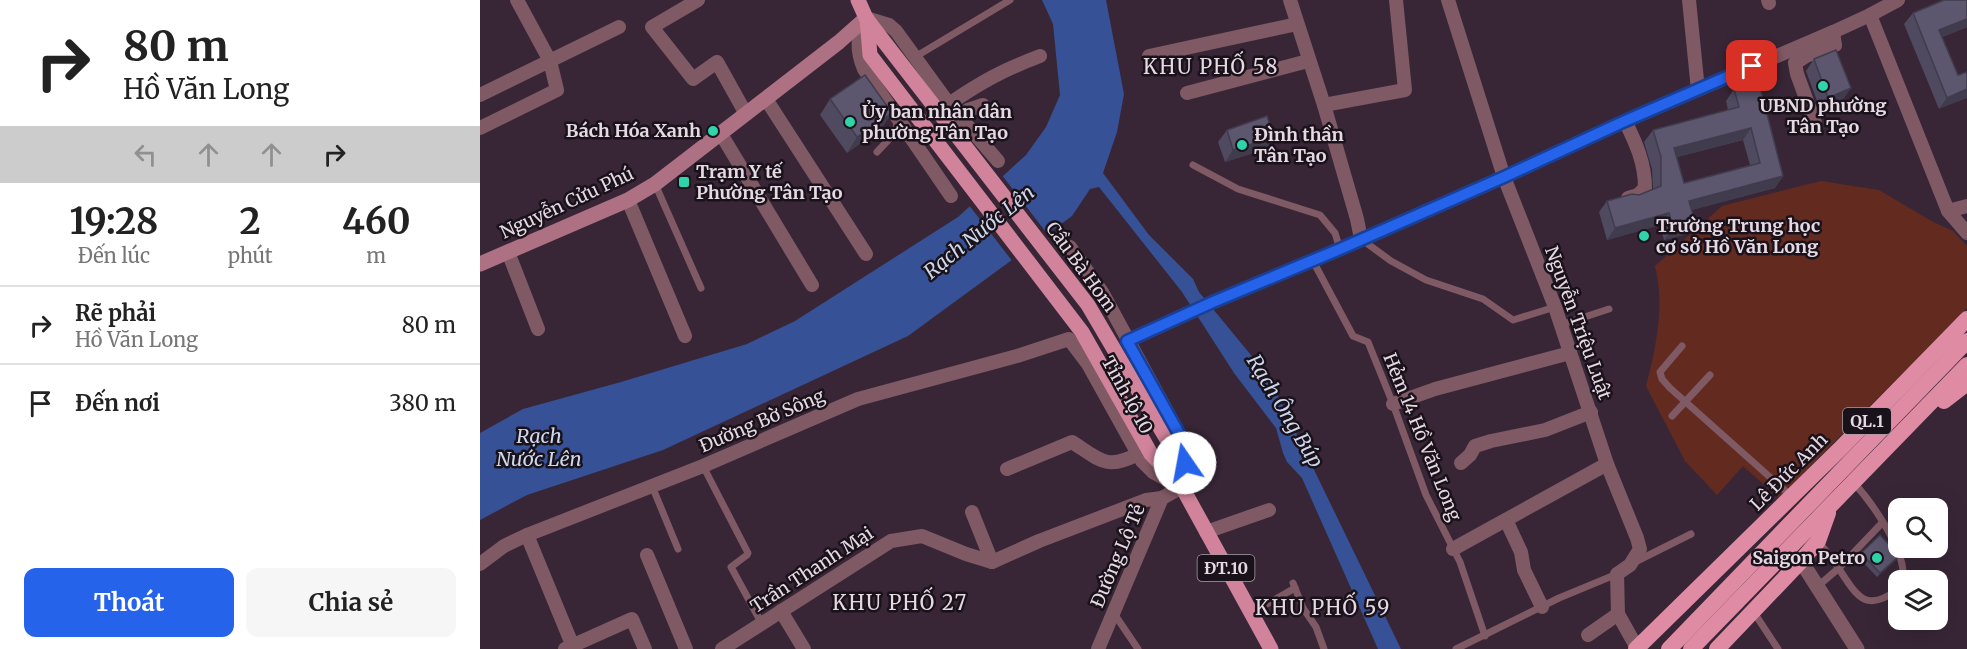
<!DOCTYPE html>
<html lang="vi">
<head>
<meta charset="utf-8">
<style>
  body { margin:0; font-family:Merriweather,serif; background:#f6f6f6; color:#222; height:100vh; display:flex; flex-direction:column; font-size:22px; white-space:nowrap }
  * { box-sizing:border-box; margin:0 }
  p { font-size:20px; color:#767676 }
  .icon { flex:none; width:33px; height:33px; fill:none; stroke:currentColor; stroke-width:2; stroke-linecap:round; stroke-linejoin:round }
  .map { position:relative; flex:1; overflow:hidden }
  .panel { display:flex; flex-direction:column; background:#fff; width:480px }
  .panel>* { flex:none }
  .hud { background:#fff; color:#222; overflow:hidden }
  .tools { position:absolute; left:1408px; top:498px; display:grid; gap:12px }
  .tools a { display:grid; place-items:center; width:60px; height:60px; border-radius:12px; background:#fff; box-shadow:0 6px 24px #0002; font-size:30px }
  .pin { position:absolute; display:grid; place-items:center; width:51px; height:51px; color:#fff; margin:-26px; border-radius:12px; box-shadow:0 3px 9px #0006 }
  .me { position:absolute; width:66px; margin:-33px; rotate:348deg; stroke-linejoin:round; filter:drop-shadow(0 0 4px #0008) }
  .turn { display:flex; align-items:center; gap:21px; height:126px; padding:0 24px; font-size:27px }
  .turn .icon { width:78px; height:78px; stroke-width:2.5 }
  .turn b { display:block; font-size:42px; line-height:51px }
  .lanes { display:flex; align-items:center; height:57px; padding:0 24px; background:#0003; justify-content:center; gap:30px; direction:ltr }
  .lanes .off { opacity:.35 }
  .eta { display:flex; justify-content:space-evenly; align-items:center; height:102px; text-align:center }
  .eta b { font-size:36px; font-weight:700; line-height:42px }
  .cta { display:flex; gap:12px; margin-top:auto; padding:12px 24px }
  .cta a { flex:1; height:69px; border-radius:12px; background:#2563eb; color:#fff; font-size:24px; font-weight:700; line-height:69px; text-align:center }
  .cta a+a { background:#f6f6f6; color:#222 }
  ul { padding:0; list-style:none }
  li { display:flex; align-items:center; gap:18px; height:78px; padding:0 24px; border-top:2px solid #e0e0e0 }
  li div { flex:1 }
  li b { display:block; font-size:22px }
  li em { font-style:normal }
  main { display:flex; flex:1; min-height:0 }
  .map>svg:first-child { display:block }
  .green { fill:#632b20 }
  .water { fill:#365195 }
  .pier { fill:#382637 }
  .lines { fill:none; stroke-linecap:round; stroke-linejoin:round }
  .service { stroke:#7f5964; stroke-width:7 }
  .minor { stroke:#7f5964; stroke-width:14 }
  .tertiary { stroke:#7f5964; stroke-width:15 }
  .secondary { stroke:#ad7183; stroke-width:15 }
  .primary { stroke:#d0839a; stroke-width:15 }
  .trunk { stroke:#e08ba4; stroke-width:16 }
  .wall { fill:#4f4a5f; fill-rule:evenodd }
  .shaded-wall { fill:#403c4d }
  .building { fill:#5c566e; stroke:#403c4d; stroke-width:1.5; fill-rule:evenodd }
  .route-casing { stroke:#184099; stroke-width:15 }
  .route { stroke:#2563eb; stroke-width:10 }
  .poi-dot { fill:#2fd4aa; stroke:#1a121a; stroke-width:2 }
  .labels { text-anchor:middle; stroke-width:5; stroke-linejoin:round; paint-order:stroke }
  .shield { fill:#1a121a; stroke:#a89da7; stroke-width:1.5 }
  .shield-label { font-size:16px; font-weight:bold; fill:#e5d9e3 }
  .poi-label { font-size:18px; font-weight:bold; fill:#e5d9e3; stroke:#1a121a; text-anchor:start }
  .street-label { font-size:18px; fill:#e5d9e3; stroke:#1a121a }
  .neighbourhood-label { font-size:20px; letter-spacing:1.5px; fill:#e5d9e3; stroke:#1a121a }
  .water-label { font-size:20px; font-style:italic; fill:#ced8ec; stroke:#1a121a }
</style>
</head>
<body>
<main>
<section class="panel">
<div class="hud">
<div class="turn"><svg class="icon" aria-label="right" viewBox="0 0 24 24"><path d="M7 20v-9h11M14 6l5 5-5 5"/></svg><div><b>80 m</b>Hồ Văn Long</div></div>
<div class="lanes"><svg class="icon off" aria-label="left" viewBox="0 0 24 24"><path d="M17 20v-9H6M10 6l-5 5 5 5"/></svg><svg class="icon off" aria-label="ahead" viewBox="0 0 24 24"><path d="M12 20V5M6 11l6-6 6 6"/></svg><svg class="icon off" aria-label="ahead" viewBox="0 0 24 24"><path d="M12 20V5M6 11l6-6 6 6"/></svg><svg class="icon" aria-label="right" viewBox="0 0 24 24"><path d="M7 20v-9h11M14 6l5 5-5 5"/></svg></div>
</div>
<div class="eta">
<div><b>19:28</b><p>Đến lúc</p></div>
<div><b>2</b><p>phút</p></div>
<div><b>460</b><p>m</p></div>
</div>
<ul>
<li><svg class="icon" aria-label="right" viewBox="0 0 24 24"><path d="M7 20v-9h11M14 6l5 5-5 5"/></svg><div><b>Rẽ phải</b><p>Hồ Văn Long</p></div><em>80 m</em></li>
<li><svg class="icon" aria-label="arrive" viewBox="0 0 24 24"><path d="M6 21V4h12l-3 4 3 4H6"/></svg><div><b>Đến nơi</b></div><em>380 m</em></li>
</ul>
<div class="cta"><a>Thoát</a><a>Chia sẻ</a></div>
</section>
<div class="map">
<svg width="1487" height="649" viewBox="0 0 1487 649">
  <rect width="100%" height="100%" fill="#382637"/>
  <!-- green -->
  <path class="green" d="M 1341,181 L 1399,190 L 1453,222 L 1473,231 L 1487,246 L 1487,308 L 1299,498 L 1263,466 L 1237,495 L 1205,461 L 1166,386 C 1176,348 1185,305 1175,266 L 1242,206 Z"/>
  <!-- water -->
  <path class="water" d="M 562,0 L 626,0 L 644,94 L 637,132 L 623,173 L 669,235 L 713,279 L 719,292 L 789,377 L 921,649 L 898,649 L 822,478 L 807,462 L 803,453 L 796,428 L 754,373 L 702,292 L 619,187 L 610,189 L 592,216 L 428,336 L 183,450 L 47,495 L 0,520 L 0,433 L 43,409 L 141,382 L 267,344 L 315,321 L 478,217 L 546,155 L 566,127 L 580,95 L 573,24 Z"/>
  <!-- pier -->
  <path class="pier" d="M 521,174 L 569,236 L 533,262 L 488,204 Z"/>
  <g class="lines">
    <!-- service -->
    <g class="service">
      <path d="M 435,57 L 530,0"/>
      <path d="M 397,152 L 414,134 L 418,121"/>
      <path d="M 713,165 L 758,189 L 840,215 L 855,233 L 860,249"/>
      <path d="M 175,184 L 221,288"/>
      <path d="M 881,239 L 911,261 L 946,280 L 1003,299 L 1033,320 L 1075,307"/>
      <path d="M 833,261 L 873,336 L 888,342 L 913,404 L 946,495 L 980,562 L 1005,636"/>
      <path d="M 1080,325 L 1129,309"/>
      <path d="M 1202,346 L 1180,372 L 1182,379 L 1190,388 L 1311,496"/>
      <path d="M 1192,416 L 1230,375"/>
      <path d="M 223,466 L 268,553 L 267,555 L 251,567 L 282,624"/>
      <path d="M 1373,482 C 1391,501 1422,546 1423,572"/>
      <path d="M 172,486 L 198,549"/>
      <path d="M 1338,541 C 1346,551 1354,561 1361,572 C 1378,598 1387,612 1417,590"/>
      <path d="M 1155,562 L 1211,534"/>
      <path d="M 813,583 L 823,608 L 836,627 L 844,649"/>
      <path d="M 1338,586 L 1359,568 L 1402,523"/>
      <path d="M 1273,611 L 1298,649"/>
      <path d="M 633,612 L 658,649"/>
      <path d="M 771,613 L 815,588"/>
      <path d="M 976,649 L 1079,598 L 1137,574"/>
    </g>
    <!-- minor -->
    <g class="minor">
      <path d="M 218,0 L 172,27 L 213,79 L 237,62 L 266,114"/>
      <path d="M 810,0 L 844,105 L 877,219 L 881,239"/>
      <path d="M 968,0 L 1024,177 L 1075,307 L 1127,464 L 1157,538 L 1160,549 L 1150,565 L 1137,574 L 1138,614 L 1157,648"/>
      <path d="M 1209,0 L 1218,90"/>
      <path d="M 1288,0 L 1289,3"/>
      <path d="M 1390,15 L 1468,211 L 1487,233"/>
      <path d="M 669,56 L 817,24"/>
      <path d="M 707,93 L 828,61"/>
      <path d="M 0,95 L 139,27"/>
      <path d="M 286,99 L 386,254"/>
      <path d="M 469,104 C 501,82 523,70 560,56"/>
      <path d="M 844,105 L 925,90 L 916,0"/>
      <path d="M 479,116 L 488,110 L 503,105"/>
      <path d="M 1145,121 C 1156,143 1165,163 1165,188 L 1158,195 L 1148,198"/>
      <path d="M 1335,123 L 1317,74 L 1315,63 L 1326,56 L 1355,45 L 1353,32"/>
      <path d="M 0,128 L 77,90 L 70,61 L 37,0"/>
      <path d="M 241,134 L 332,285"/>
      <path d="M 471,196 L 384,69 C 376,50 377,37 386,18 L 409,25 L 416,31 L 469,104 L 518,161"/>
      <path d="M 148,200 L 205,336"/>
      <path d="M 1468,211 L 1487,206"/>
      <path d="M 590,247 L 622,292 L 702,439 L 705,455 L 702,485"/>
      <path d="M 28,252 L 58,329"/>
      <path d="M 647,341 L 733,302 L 860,249 L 1024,177 L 1145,121 L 1353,32 L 1390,15 L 1418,0"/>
      <path d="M 913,404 L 955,389 L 1090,353"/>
      <path d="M 981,463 L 990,455 L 995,446 L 1011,441 L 1065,430 L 1111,412"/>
      <path d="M 527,469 L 592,442 C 619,459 626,471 658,454"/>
      <path d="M 492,512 L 512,562"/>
      <path d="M 1026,520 L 1041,552 L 1044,570 L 1062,607"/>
      <path d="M 726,532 L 789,510"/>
      <path d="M 47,535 L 94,649"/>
      <path d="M 973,549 L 1127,464"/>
      <path d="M 167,555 L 206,649"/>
      <path d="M 0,564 L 24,546 L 47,535 L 223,466 L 378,399 L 537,356 L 589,339 L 608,364 L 662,461 L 673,472 L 697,485"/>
      <path d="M 301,611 L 324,649"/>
      <path d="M 1108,635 L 1138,614"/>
      <path d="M 85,649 L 152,619 L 165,649"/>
      <path d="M 242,649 L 411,541 L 442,536 L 486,554 L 512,562 L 559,541 L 666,500 L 682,498"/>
      <path d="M 618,649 L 682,498 L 702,487"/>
    </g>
    <!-- tertiary -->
    <path class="tertiary" d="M 1321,561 L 1377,649"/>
    <!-- secondary -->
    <path class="secondary" d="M 0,264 L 148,200 L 175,184 L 359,42 L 386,18"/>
    <!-- primary -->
    <g class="primary">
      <path d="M 378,0 L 386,18 L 402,39 L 608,305 L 689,443 L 702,487 L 791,649"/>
      <path d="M 387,19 L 390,55 L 602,332 L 671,454 L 700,485"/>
    </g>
    <!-- trunk -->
    <g class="trunk">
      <path d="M 1464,401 L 1487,383"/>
      <path d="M 1156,649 L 1361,448 L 1487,319"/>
      <path d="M 1189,649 L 1487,341"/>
      <path d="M 1211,649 L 1487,365"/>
      <path d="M 1237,649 L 1321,561 L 1338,541 L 1348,513"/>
    </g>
  </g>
  <!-- wall -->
  <g class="wall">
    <path d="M 1433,13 L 1487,27 L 1462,37 L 1478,75 L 1487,72 L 1459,109 L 1424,24 Z"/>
    <path d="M 1334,59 L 1363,100 L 1340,109 L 1326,71 Z"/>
    <path d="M 1254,89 L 1303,176 L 1295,188 L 1211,210 L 1215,222 L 1207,234 L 1184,240 L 1180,225 L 1127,240 L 1119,212 L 1127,201 L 1159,195 L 1173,189 L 1172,169 L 1164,142 L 1173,130 L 1248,110 L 1246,101 ZM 1263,140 L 1270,165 L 1204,183 L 1197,157 Z"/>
    <path d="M 350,99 L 401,129 L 367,153 L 340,115 Z"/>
    <path d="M 747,130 L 786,149 L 745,162 L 738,142 Z"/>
    <path d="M 1381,553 L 1418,557 L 1415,561 L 1397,577 L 1378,557 Z"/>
  </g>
  <!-- shaded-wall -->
  <g class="shaded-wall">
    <path d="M 1487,19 L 1487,27 L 1451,42 L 1459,30 Z"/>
    <path d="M 1371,88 L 1363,100 L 1340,109 L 1348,98 Z"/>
    <path d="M 1487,89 L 1487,98 L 1459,109 L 1467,98 Z"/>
    <path d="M 412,113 L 401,129 L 367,153 L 377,137 Z"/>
    <path d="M 1271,128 L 1263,140 L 1186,160 L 1194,148 Z"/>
    <path d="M 794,137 L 786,149 L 745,162 L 753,150 Z"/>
    <path d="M 1303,176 L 1295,188 L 1201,213 L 1209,201 Z"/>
    <path d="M 1189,213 L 1180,225 L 1127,240 L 1135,228 Z"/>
    <path d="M 1215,222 L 1207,234 L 1184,240 L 1193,228 Z"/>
    <path d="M 1418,557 L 1415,561 L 1397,577 L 1400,573 Z"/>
  </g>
  <!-- building -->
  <g class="building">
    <path d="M 1464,0 L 1487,0 L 1487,19 L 1459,30 L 1478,75 L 1487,72 L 1487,89 L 1467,98 L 1433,13 Z"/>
    <path d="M 1356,50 L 1371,88 L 1348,98 L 1334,59 Z"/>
    <path d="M 385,75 L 412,113 L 377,137 L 350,99 Z"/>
    <path d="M 1279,83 L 1303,176 L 1209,201 L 1215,222 L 1193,228 L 1189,213 L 1135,228 L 1127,201 L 1152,194 L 1159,195 L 1181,186 L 1181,157 L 1173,130 L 1259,107 L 1254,89 ZM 1271,128 L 1280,163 L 1204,183 L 1194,148 Z"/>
    <path d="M 787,116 L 794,137 L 753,150 L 747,130 Z"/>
    <path d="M 1400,535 L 1416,552 L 1418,557 L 1400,573 L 1381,553 Z"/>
  </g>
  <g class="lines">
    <!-- route casing -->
    <g class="route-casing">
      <path id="route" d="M 705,463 L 702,439 L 647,341 L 733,302 L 860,249 L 1024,177 L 1145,121 L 1272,66"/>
    </g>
    <!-- route -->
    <use href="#route" class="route"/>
  </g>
  <!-- markers -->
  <g class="poi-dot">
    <circle cx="1343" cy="86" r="6"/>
    <circle cx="370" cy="122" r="6"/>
    <circle cx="233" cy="131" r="6"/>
    <circle cx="762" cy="145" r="6"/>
    <rect x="198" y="176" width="12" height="12" rx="3"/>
    <circle cx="1164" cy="236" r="6"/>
    <circle cx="1397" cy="558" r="6"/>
  </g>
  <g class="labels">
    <!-- shield labels -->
    <g class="shield">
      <rect x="1363" y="408" width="48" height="26" rx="4.5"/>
      <rect x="717.5" y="555" width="57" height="26" rx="4.5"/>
    </g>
    <g class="shield-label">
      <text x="1387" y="427">QL.1</text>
      <text x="746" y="574">ĐT.10</text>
    </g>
    <!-- poi labels -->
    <g class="poi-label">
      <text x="1343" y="112" text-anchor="middle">UBND phường<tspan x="1343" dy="21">Tân Tạo</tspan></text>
      <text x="382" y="118">Ủy ban nhân dân<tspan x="382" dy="21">phường Tân Tạo</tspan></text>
      <text x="221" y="137" text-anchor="end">Bách Hóa Xanh</text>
      <text x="774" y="141">Đình thần<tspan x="774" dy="21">Tân Tạo</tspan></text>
      <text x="216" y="178">Trạm Y tế<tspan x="216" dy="21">Phường Tân Tạo</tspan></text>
      <text x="1176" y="232">Trường Trung học<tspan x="1176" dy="21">cơ sở Hồ Văn Long</tspan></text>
      <text x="1385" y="564" text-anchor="end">Saigon Petro</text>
    </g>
    <!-- street labels -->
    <g class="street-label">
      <text transform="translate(87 203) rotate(-25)" y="6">Nguyễn Cửu Phú</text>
      <text transform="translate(601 267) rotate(54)" y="6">Cầu Bà Hom</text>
      <text transform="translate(1098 323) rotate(70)" y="6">Nguyễn Triệu Luật</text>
      <text transform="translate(647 395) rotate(61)" y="6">Tỉnh lộ 10</text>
      <text transform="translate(282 421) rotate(-23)" y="6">Đường Bờ Sông</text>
      <text transform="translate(942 437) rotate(68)" y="6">Hẻm 14 Hồ Văn Long</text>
      <text transform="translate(1309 472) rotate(-45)" y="6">Lê Đức Anh</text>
      <text transform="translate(638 556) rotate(-67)" y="6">Đường Lộ Tẻ</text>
      <text transform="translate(332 570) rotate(-33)" y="6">Trần Thanh Mại</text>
    </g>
    <!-- neighbourhood labels -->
    <g class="neighbourhood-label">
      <text x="731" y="74">KHU PHỐ 58</text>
      <text x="420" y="610">KHU PHỐ 27</text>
      <text x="843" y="615">KHU PHỐ 59</text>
    </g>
    <!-- water labels -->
    <g class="water-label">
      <text transform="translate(499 232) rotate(-39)" y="7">Rạch Nước Lên</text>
      <text transform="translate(805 411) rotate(59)" y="7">Rạch Ông Búp</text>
      <text x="59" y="443">Rạch<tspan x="59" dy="23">Nước Lên</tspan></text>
    </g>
  </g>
</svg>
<div class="tools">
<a><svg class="icon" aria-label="search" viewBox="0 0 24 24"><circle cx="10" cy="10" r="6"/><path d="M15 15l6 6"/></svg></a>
<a><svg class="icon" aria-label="layers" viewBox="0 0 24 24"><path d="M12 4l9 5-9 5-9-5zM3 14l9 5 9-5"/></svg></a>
</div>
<div class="pin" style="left:1272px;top:66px;background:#d93025"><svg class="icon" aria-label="arrive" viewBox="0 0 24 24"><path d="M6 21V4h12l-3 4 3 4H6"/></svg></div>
<svg class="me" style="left:705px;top:463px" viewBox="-20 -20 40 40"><circle r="19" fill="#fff"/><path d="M0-13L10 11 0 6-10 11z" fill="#2563eb"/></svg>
</div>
</main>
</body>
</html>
